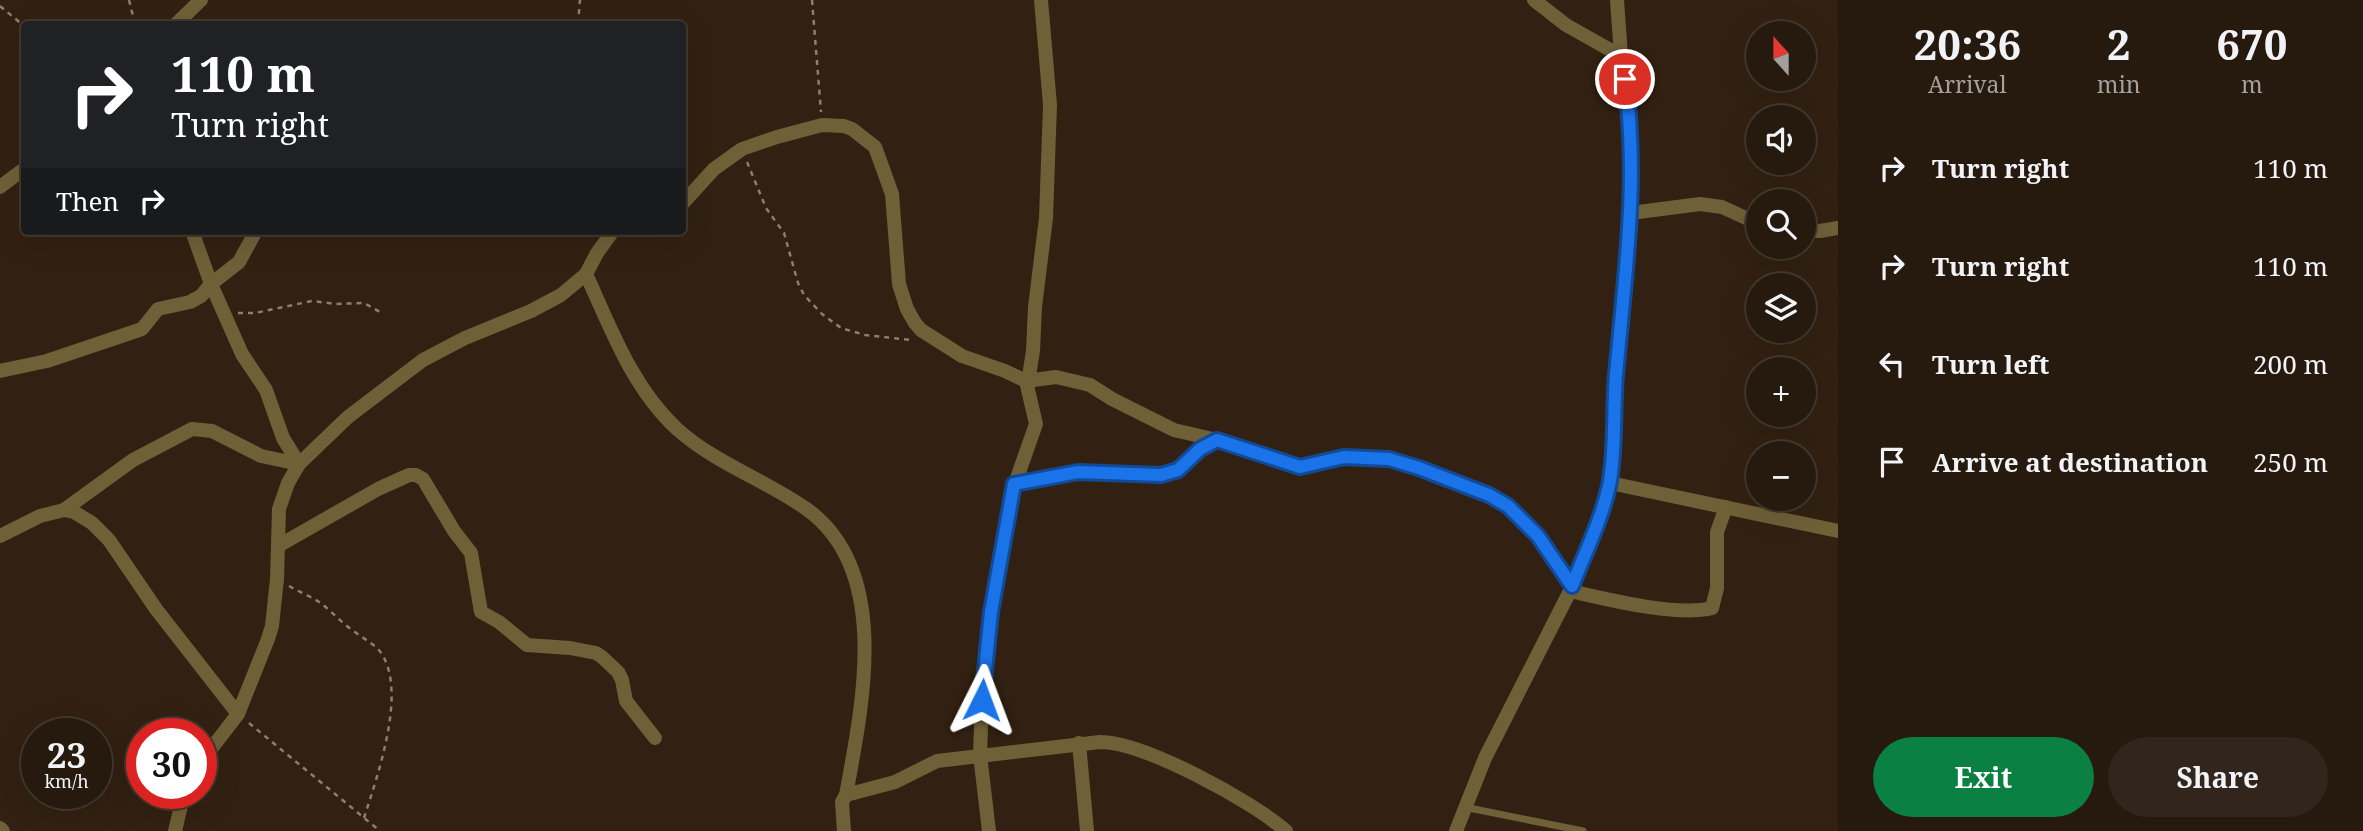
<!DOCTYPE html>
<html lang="en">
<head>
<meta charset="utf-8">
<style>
  body { margin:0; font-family:"Noto Serif",serif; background:#32261c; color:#f1f3f6; height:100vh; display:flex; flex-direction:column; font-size:26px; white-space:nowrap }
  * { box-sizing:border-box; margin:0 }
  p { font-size:23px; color:#a4a09e }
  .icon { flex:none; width:38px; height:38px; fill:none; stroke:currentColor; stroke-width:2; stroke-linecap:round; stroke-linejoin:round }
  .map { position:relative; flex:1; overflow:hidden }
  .sheet { display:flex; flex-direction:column; background:#26190e; width:525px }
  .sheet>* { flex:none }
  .top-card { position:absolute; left:21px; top:21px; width:665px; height:214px; border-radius:7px; box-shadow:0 7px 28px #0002,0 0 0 2px #42382e; background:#202124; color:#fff; overflow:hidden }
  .needle { width:46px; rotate:339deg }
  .controls { position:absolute; left:1746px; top:21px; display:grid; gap:14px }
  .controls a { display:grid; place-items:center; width:70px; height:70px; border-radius:50%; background:#26190e; box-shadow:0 7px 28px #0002,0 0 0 2px #42382e; font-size:35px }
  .speed { position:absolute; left:21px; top:718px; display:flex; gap:14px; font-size:35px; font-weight:700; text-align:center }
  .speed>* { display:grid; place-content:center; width:91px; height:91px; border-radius:50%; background:#26190e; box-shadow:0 7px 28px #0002,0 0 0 2px #42382e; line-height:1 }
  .speed small { font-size:18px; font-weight:400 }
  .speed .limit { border:10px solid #d22; background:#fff; color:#111 }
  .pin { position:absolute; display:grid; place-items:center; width:60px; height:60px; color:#fff; margin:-30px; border:4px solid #fff; border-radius:50%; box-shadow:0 2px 7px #0007 }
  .me { position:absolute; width:77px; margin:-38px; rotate:3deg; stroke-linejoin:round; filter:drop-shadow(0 0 5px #0008) }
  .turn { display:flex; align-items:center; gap:24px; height:147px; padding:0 35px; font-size:32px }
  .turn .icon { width:91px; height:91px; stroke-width:2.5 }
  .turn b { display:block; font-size:49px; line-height:60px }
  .then { display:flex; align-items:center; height:66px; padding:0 35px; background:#0003; gap:14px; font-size:26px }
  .eta { display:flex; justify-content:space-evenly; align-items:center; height:119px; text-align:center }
  .eta b { font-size:42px; font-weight:700; line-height:49px }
  .primary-button { display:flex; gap:14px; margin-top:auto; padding:14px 35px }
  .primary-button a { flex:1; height:80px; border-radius:42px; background:#0b8043; color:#fff; font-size:28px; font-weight:700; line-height:80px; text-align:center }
  .primary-button a+a { background:#32261c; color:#f1f3f6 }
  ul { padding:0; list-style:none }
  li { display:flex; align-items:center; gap:21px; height:98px; padding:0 35px }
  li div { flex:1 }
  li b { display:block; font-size:26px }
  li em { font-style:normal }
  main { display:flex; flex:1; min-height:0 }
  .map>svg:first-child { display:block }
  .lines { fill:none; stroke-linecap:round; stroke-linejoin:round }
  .path { stroke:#8c7e72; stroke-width:2.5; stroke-dasharray:5 5; stroke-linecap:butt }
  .service { stroke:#6f6037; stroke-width:7 }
  .minor { stroke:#6f6037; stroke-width:14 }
  .route-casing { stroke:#114b97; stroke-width:18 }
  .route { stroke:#1a73e8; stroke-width:12 }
</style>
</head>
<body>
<main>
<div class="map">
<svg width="1838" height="831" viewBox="0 0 1838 831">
  <rect width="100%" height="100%" fill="#322112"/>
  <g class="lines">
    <!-- path -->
    <g class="path">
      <path d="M 129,0 L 135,24"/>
      <path d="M 812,0 L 821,112"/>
      <path d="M 0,6 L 24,26"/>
      <path d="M 578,24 L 580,0"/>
      <path d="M 747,162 L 766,208 L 784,233 L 798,283 L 804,295 L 822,314 L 841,328 L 865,335 L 911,340"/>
      <path d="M 238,313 L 255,313 L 312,301 L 336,304 L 364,303 L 380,312"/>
      <path d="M 289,586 C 300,592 312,597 322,604 C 333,613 343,624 355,632 C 365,640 377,645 383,656 C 406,696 377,777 364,818"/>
      <path d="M 249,723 L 380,831"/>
    </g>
    <!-- service -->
    <path class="service" d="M 1464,807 L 1583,831"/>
    <!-- minor -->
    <g class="minor">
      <path d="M 1534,0 L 1566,25 L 1621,56"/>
      <path d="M 176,24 L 201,0"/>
      <path d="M 0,187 L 24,169"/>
      <path d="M 682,204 L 714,169 L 742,149 L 777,137 L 822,125 L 844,126 L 852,129 L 875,147 L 892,194 L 899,284 L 907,309 L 915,323 L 921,330 L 962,356 L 1005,371 L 1026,381 L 1029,376 L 1033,351 L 1035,307 L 1046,218 L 1050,105 L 1041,0"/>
      <path d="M 1631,213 L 1700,204 L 1722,207 L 1759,224"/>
      <path d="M 192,231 L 211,284 L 242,354 L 266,390 L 283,438 L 299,464"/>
      <path d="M 1804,231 L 1820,231 L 1838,228"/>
      <path d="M 586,274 C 611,329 632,387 677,429 C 716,464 766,480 808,510 C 892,572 862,707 846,795"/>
      <path d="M 0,371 L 47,361 L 142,329 L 158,309 L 190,302 L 201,296 L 211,284 L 239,262 L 256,231"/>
      <path d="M 1610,483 L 1838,531"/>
      <path d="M 1014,484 L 1078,472 L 1161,475 L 1178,470 L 1200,449 L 1217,440"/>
      <path d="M 64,510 L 133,460 L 192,429 L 212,431 L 261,456 L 299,464"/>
      <path d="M 0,536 L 40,516 L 64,510 L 74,512 L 92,523 L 109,540 L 156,609 L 238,714"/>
      <path d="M 278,546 L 378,489 L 409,475 L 416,475 L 423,479 L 454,531 L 471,553 L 481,612 L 499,622 L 527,645 L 570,648 L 596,653 L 602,657 L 618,672 L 622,680 L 626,701 L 655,738"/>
      <path d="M 1570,591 C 1606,599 1677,617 1712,608 L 1717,588 L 1717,532 L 1726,507"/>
      <path d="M 1079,743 L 1087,831"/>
      <path d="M 201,762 L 238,714 L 268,639 L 272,626 L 277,579 L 279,509 L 288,483 L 299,464 L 348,417 L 423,360 L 465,338 L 531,311 L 561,295 L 586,274 L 597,253 L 613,231"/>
      <path d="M 0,828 L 3,831"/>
      <path d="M 175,831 L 184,793"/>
      <path d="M 844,831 L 842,802 L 846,795 L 895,782 L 937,761 L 1100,742 C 1144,742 1252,801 1286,831"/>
      <path d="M 989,831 L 980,755 L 983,673 L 994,593 L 1010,498 L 1036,424 L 1026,381 L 1056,377 L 1090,385 L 1112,399 L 1174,430 L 1217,440 L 1289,464 L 1309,466 L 1354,456 L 1389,459 L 1419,468 L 1489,495 L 1509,506 L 1538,536 L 1572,586"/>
      <path d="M 1456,831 L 1485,758 L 1570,591 L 1602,512 L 1610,483 L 1616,380 L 1631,213 L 1631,124 L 1621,56 L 1617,0"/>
    </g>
  </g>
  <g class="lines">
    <!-- route casing -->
    <g class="route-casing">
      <path id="route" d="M 982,700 L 991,612 L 1014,484 L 1078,472 L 1161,475 L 1178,470 L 1200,449 L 1217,440 L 1300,467 L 1344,457 L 1389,459 L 1419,468 L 1489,495 L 1508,506 L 1538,536 L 1572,586 C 1585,553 1601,521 1609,486 C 1616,452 1613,411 1616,375 C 1625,275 1639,179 1625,79"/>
    </g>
    <!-- route -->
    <use href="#route" class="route"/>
  </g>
</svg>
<div class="controls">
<a><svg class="needle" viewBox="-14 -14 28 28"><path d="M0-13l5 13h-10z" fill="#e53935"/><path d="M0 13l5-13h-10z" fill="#a4a09e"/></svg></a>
<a><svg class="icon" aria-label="sound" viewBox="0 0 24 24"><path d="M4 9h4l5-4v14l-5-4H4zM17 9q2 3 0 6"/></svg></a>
<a><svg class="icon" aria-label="search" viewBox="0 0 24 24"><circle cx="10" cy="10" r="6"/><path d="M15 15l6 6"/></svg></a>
<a><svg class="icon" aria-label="layers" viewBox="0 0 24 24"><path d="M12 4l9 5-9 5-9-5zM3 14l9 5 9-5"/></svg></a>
<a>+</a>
<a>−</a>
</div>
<div class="speed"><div>23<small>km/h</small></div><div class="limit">30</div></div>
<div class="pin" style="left:1625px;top:79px;background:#d93025"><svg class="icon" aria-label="arrive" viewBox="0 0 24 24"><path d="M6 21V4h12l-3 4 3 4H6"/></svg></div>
<svg class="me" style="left:982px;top:700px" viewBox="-20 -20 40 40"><path d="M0-17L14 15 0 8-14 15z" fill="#1a73e8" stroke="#fff" stroke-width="4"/></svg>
<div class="top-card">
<div class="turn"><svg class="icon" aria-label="right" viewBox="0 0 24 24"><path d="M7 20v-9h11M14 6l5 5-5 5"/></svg><div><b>110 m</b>Turn right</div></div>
<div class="then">Then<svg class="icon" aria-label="right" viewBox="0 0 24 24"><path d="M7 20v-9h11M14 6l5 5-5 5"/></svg></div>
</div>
</div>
<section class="sheet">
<div class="eta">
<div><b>20:36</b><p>Arrival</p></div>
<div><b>2</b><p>min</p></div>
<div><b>670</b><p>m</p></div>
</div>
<ul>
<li><svg class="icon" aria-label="right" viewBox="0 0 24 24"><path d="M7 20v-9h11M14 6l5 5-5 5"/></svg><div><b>Turn right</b></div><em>110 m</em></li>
<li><svg class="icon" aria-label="right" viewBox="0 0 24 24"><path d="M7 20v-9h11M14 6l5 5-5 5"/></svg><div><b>Turn right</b></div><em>110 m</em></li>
<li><svg class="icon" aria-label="left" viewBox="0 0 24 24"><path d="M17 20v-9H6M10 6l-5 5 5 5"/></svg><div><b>Turn left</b></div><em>200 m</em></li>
<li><svg class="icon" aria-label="arrive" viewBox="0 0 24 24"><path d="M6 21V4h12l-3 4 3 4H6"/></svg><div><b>Arrive at destination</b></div><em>250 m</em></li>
</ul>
<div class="primary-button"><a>Exit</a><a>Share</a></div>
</section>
</main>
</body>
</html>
